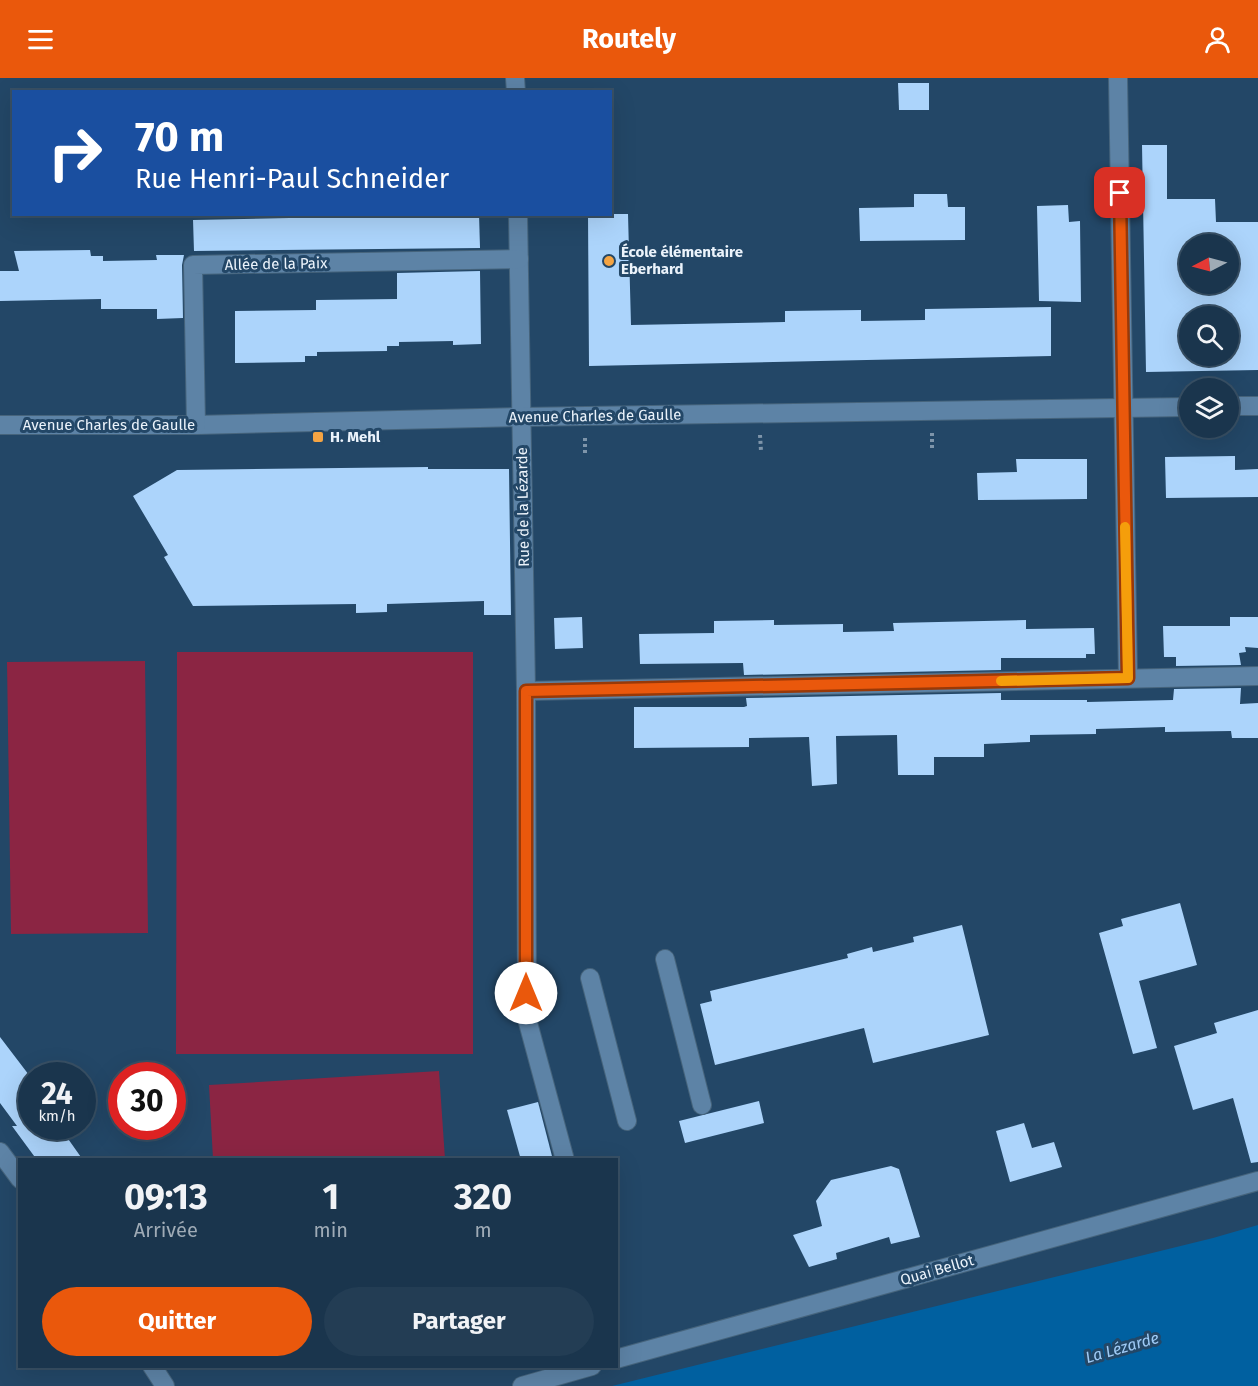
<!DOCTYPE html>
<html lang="fr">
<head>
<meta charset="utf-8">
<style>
  body { margin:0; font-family:"Fira Sans",sans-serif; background:#233d54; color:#f1f3f6; height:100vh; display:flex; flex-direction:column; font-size:22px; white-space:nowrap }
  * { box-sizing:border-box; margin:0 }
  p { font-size:20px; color:#9fabb6 }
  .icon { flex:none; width:33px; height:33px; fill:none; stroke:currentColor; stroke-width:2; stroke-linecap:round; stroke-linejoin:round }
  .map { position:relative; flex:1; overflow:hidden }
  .details { position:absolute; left:18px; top:1080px; width:600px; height:210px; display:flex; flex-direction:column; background:#1a354d; border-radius:0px; box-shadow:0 6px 24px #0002,0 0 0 2px #385065 }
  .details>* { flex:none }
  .banner { position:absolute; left:12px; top:12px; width:600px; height:126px; border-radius:0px; box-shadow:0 6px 24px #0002,0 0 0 2px #385065; background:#1a4fa0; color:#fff; overflow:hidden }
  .needle { width:39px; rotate:264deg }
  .tools { position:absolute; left:1179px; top:156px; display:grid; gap:12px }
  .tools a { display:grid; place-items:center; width:60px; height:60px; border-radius:50%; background:#1a354d; box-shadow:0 6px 24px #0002,0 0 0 2px #385065; font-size:30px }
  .speed { position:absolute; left:18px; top:984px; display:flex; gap:12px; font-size:30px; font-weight:700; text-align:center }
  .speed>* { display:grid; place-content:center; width:78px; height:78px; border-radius:50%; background:#1a354d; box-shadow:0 6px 24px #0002,0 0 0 2px #385065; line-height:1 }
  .speed small { font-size:15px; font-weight:400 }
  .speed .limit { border:9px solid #d22; background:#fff; color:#111 }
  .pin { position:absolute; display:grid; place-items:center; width:51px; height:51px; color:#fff; margin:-26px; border-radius:12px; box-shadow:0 3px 9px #0006 }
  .me { position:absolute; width:66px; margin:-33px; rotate:0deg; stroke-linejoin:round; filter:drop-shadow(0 0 4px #0008) }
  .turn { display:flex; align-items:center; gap:21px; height:126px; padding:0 24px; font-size:27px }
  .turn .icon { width:78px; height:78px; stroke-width:2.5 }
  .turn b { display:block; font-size:42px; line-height:51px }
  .eta { display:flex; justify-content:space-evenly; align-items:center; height:102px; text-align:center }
  .eta b { font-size:36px; font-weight:700; line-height:42px }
  .cta { display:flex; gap:12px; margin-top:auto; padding:12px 24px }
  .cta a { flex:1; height:69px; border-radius:36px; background:#ea580c; color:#fff; font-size:24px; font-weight:700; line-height:69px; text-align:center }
  .cta a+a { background:#233d54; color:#f1f3f6 }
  header { display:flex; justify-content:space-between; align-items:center; height:78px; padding:0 24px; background:#ea580c; color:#fff; font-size:27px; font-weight:700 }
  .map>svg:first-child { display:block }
  .green { fill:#8b2543 }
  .water { fill:#0060a0 }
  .building { fill:#acd4fb; fill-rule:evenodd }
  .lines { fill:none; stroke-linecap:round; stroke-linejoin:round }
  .minor-casing { stroke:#46647c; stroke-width:20 }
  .path { stroke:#7e95aa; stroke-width:4; stroke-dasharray:3 3; stroke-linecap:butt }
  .minor { stroke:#5d83a6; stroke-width:18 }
  .route-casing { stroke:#983908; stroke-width:15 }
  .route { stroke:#ea580c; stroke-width:10 }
  .slow { stroke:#f59e0b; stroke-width:10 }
  .poi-dot { fill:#f4a443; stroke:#234767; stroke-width:2 }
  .labels { text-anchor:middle; stroke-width:6; stroke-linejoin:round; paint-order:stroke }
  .poi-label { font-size:15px; font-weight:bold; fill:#ebf3fb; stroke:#234767; text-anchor:start }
  .street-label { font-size:15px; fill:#ebf3fb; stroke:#234767 }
  .water-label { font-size:16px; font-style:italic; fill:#9fcbf6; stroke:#234767 }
</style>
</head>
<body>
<header><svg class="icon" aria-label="menu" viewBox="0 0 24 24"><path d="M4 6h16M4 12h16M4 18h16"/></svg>Routely<svg class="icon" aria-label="person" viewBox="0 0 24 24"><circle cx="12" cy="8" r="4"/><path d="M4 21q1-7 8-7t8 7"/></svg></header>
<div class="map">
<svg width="1258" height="1308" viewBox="0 0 1258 1308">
  <rect width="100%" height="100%" fill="#234767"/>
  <!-- green -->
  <g class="green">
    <path d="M 177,574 L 473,574 L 473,976 L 176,976 Z"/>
    <path d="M 145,583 L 148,855 L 11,856 L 7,584 Z"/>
    <path d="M 439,993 L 445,1081 L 213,1081 L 209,1007 Z"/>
  </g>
  <!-- water -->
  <path class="water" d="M 1258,1147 L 1258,1308 L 612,1308 L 1213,1160 Z"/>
  <!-- building -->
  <g class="building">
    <path d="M 898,5 L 929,5 L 929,32 L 899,32 Z"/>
    <path d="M 1142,67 L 1167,67 L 1167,121 L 1215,121 L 1216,144 L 1258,144 L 1258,292 L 1146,294 ZM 1190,166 L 1228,166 L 1228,206 L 1190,206 ZM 1190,238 L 1228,238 L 1228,278 L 1190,278 Z"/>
    <path d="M 914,116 L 947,116 L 948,129 L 965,129 L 965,162 L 860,163 L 859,130 L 914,129 Z"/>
    <path d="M 1068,127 L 1069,144 L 1080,143 L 1081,224 L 1039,223 L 1037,128 Z"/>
    <path d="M 479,136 L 480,170 L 194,173 L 193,142 Z"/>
    <path d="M 588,136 L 628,136 L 631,247 L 785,244 L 785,233 L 861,232 L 861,243 L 925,242 L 925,231 L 1051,229 L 1051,278 L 589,288 Z"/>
    <path d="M 90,172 L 91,178 L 103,178 L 103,183 L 157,182 L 156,177 L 184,177 L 182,187 L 183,240 L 157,241 L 157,231 L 101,231 L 101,221 L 0,223 L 0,193 L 19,193 L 14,173 Z"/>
    <path d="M 480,193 L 481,266 L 453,267 L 453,263 L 399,264 L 399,268 L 387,268 L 387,273 L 317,274 L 317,278 L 305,278 L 305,284 L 235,285 L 235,233 L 316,232 L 316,222 L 397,221 L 397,195 Z"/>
    <path d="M 1235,378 L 1235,392 L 1258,391 L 1258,419 L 1166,420 L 1165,379 Z"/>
    <path d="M 1016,381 L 1087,381 L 1087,421 L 978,422 L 977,395 L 1017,394 Z"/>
    <path d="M 428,389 L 428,391 L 509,391 L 511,537 L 484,537 L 484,523 L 387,526 L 387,534 L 356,535 L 356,526 L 193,528 L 164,479 L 168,477 L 133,418 L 177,392 Z"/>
    <path d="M 582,539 L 583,570 L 555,571 L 554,540 Z"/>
    <path d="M 1230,539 L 1258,539 L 1258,570 L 1245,569 L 1246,574 L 1239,575 L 1241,587 L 1176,588 L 1176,579 L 1164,579 L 1163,548 L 1230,548 Z"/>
    <path d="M 774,542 L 774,547 L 843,546 L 843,554 L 894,553 L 893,545 L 1026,542 L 1026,551 L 1094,550 L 1095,576 L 1086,576 L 1086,580 L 1001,580 L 1001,592 L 744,597 L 743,585 L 640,586 L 639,556 L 714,555 L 714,543 Z"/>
    <path d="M 1241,610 L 1240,626 L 1258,625 L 1258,660 L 1232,660 L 1231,653 L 1165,654 L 1165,649 L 1096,651 L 1096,656 L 1030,657 L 1030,664 L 984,666 L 984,679 L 934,679 L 934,697 L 898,697 L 897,657 L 836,658 L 837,706 L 812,708 L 809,659 L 749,660 L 749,669 L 634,670 L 634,629 L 744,629 L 747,628 L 746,620 L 1001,615 L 1001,622 L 1087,622 L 1087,624 L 1173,622 L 1174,611 Z"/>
    <path d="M 1180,825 L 1197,887 L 1139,903 L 1157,970 L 1133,976 L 1099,855 L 1123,848 L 1121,841 Z"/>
    <path d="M 962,847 L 989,957 L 873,985 L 864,950 L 715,987 L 700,926 L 712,923 L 710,913 L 848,880 L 847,876 L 872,869 L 873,874 L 914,864 L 913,859 Z"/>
    <path d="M 1258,932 L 1258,1084 L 1251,1085 L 1233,1020 L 1193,1032 L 1174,968 L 1217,955 L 1214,945 Z"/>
    <path d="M 0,959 L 32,1001 L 32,1048 L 59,1048 L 83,1082 L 37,1082 L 12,1048 L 17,1048 L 0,1025 Z"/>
    <path d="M 759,1023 L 764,1045 L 685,1065 L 679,1043 Z"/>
    <path d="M 538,1024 L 553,1082 L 521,1082 L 507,1032 Z"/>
    <path d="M 1024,1045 L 1032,1070 L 1054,1064 L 1062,1089 L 1010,1104 L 996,1053 Z"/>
    <path d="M 891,1088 L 899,1091 L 920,1159 L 891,1166 L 889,1159 L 836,1175 L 837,1181 L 809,1189 L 793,1157 L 822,1148 L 816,1123 L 831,1102 Z"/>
  </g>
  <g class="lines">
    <!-- minor casing -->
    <g class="minor-casing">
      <g id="minor">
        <path d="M 515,0 L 516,14"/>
        <path d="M 1118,0 L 1128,600"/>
        <path d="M 518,136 L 526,613 L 527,941 L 565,1082"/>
        <path d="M 1228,328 L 1258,328"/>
        <path d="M 0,347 L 196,347 L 521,339 L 1190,329"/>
        <path d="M 196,347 L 193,187 L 519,181"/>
        <path d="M 526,613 L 1258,598"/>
        <path d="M 665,881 L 702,1027"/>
        <path d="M 590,900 L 627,1043"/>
        <path d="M 0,1074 L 20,1101"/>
        <path d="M 616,1281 L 1258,1103"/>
        <path d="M 152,1288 L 165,1308"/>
        <path d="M 522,1308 L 592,1288"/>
      </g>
    </g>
    <!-- path -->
    <g class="path">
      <path d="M 932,355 L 932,372"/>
      <path d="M 760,357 L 761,373"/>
      <path d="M 585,360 L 585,377"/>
    </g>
    <!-- minor -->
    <use href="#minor" class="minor"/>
  </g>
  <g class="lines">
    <!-- route casing -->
    <g class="route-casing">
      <path id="route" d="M 526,915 L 526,613 L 1128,600 L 1120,115"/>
    </g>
    <!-- route -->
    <use href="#route" class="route"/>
    <!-- slow -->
    <path class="slow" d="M 1001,603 L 1128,600 L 1125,449"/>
  </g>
  <!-- markers -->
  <g class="poi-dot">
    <circle cx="609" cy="183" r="6"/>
    <rect x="312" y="353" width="12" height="12" rx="3"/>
  </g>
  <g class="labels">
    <!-- poi labels -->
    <g class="poi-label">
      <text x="621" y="179">École élémentaire<tspan x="621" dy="17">Eberhard</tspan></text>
      <text x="330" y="364">H. Mehl</text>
    </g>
    <!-- street labels -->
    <g class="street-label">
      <text transform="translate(276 186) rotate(-1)" y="5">Allée de la Paix</text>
      <text transform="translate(595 338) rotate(-1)" y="5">Avenue Charles de Gaulle</text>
      <text x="109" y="352">Avenue Charles de Gaulle</text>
      <text transform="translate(523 429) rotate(-91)" y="5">Rue de la Lézarde</text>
      <text transform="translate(937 1192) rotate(-16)" y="5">Quai Bellot</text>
    </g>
    <!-- water labels -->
    <g class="water-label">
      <text transform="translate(1122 1269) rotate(-16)" y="6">La Lézarde</text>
    </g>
  </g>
</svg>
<div class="tools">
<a><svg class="needle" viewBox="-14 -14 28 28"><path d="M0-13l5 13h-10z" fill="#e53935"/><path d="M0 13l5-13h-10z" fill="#9fabb6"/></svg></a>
<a><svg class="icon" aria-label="search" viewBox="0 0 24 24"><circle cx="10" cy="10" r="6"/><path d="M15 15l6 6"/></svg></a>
<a><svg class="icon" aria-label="layers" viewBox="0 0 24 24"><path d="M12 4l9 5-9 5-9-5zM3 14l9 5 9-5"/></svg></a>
</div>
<div class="speed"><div>24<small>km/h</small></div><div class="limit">30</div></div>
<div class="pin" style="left:1120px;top:115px;background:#d93025"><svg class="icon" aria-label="arrive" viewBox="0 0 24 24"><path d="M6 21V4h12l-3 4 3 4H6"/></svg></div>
<svg class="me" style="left:526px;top:915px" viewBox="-20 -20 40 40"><circle r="19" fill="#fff"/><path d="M0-13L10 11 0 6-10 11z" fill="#ea580c"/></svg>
<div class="banner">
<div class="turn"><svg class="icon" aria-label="right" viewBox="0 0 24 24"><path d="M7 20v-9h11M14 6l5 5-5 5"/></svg><div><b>70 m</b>Rue Henri-Paul Schneider</div></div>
</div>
<section class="details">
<div class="eta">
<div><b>09:13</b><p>Arrivée</p></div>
<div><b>1</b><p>min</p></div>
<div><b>320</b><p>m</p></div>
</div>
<div class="cta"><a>Quitter</a><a>Partager</a></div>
</section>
</div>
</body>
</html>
